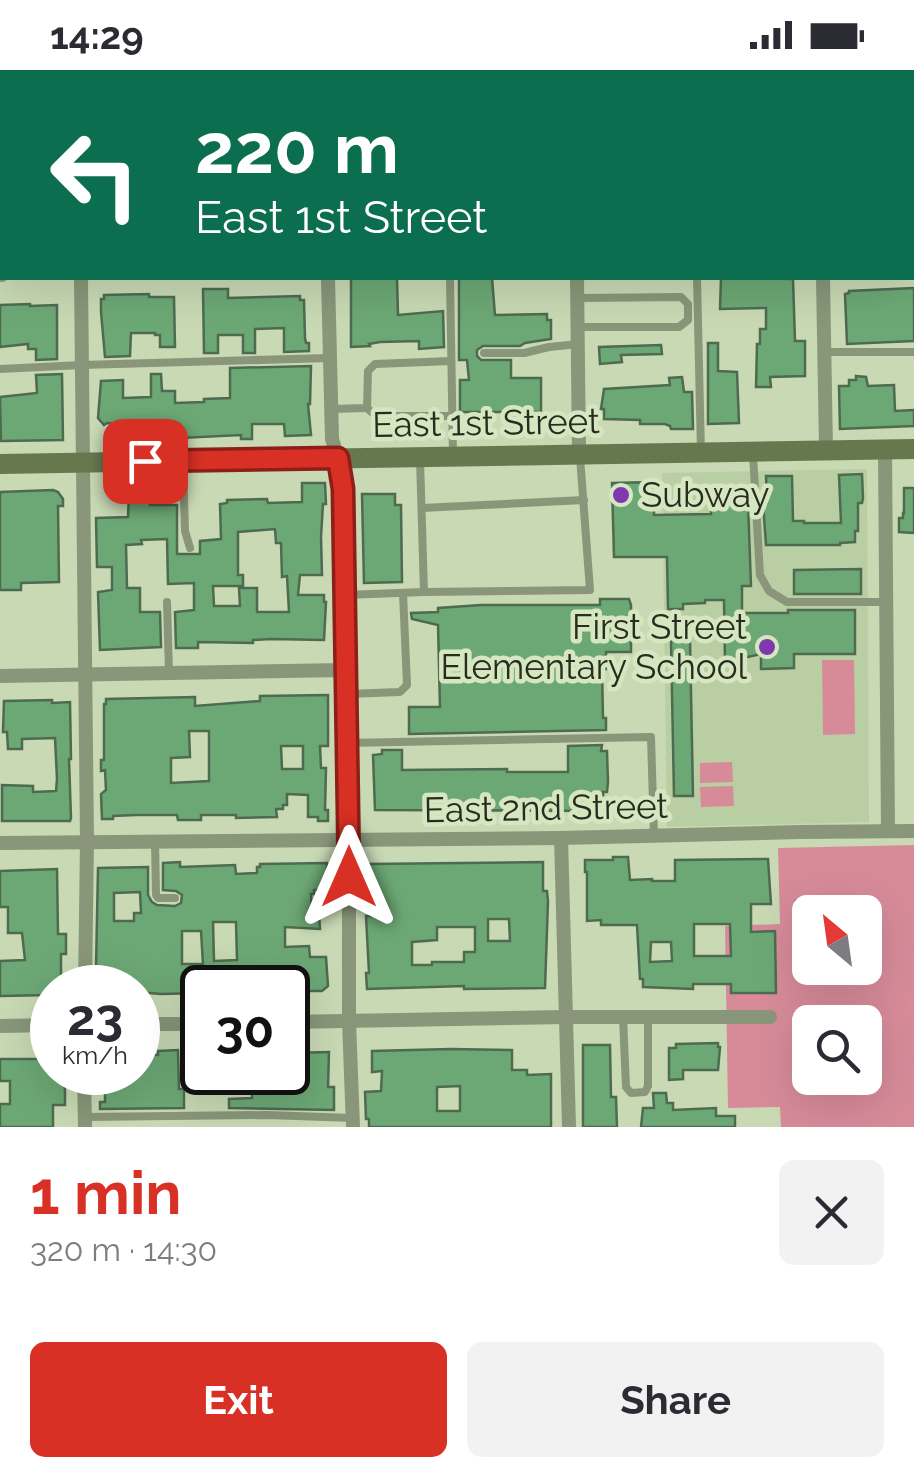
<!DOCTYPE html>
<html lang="en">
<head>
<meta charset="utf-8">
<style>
  body { margin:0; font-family:Raleway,sans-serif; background:#f2f2f3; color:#2b2b33; height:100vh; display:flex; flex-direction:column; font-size:38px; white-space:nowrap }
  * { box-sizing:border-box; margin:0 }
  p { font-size:32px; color:#7c7c81 }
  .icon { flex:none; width:55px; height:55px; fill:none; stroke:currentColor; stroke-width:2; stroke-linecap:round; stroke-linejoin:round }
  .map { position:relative; height:1057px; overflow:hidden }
  .drawer { display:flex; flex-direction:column; background:#fff; flex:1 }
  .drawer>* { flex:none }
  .guide { position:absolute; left:0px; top:0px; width:915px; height:210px; box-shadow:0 10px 40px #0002; background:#0b6e4f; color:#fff; overflow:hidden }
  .needle { width:65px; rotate:331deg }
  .controls { position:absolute; left:792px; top:825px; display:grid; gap:20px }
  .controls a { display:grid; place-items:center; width:90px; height:90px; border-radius:15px; background:#fff; box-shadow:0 10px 40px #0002; font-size:50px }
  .speed { position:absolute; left:30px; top:895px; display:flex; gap:20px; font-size:50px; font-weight:700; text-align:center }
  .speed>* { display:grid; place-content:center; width:130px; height:130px; border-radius:50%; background:#fff; box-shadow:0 10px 40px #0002; line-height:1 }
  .speed small { font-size:25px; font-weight:400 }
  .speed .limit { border:5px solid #111; border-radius:15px; background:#fff; color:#111 }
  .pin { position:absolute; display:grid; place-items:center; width:85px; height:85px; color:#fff; margin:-42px; border-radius:20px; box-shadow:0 5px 15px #0006 }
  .me { position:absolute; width:110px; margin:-55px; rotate:0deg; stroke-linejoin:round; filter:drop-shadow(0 0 8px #0008) }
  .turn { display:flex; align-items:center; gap:35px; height:210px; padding:0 30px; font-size:45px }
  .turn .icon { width:130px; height:130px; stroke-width:2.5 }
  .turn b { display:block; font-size:70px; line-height:85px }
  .round { display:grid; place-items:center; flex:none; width:105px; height:105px; border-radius:15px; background:#f2f2f3 }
  .headline { display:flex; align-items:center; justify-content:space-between; height:170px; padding:0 30px }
  h1 { font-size:60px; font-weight:700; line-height:75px; color:#d93025 }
  .action { display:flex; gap:20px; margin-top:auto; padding:20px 30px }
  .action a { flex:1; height:115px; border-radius:15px; background:#d93025; color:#fff; font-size:40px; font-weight:700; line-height:115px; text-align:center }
  .action a+a { background:#f2f2f3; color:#2b2b33 }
  .status { display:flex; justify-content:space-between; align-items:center; height:70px; padding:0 50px; background:#fff; direction:ltr }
  .status svg { height:28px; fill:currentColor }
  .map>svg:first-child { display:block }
  .built { fill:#bacea3 }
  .green { fill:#d78b99; fill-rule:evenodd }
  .building { fill:#6ca875; stroke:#4e6b52; stroke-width:2.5; fill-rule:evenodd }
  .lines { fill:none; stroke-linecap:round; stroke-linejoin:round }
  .lane { stroke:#899679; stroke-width:8 }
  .street { stroke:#899679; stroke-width:14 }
  .secondary { stroke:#66794e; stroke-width:20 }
  .route-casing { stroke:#8d1f18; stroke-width:25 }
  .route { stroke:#d93025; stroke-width:18 }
  .poi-dot { fill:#7d39ad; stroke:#d5e6c1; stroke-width:4 }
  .labels { text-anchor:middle; stroke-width:9; stroke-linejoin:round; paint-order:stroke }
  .street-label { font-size:35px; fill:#262d1f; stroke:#d5e6c1 }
  .poi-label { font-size:35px; fill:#262d1f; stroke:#d5e6c1; text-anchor:start }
</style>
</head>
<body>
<div class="status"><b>14:29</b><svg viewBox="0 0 49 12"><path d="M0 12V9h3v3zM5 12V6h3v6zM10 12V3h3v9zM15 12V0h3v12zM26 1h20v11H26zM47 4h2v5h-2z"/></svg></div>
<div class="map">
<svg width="914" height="1057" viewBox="0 0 914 1057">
  <rect width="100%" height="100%" fill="#c8d9b4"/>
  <!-- built -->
  <path class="built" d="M 867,399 L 869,752 L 667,757 L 662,403 Z"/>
  <!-- green -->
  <g class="green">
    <path d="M 822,590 L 854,590 L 855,664 L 823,665 Z"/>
    <path d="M 732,692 L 733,712 L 700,713 L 700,693 Z"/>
    <path d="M 733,716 L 734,736 L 701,737 L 700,717 Z"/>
    <path d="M 914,775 L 914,1057 L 781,1057 L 780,1037 L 728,1038 L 725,856 L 780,854 L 778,778 ZM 810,842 L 865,842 L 865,898 L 810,898 ZM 810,952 L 865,952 L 865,1008 L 810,1008 Z"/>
  </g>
  <!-- building -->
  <g class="building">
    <path d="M 351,208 L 397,208 L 398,245 L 443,241 L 444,277 L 419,279 L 419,271 L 380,272 L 369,274 L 370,276 L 351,277 Z"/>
    <path d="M 459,208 L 492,208 L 495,245 L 547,244 L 547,250 L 551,250 L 551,269 L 525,273 L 520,276 L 483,276 L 477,280 L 477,286 L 481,290 L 511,290 L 511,308 L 541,308 L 541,342 L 518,342 L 518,363 L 509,363 L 508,342 L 460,342 L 460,310 L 469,310 L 467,290 L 459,290 Z"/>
    <path d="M 721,208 L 793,209 L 795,271 L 805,271 L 805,306 L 770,307 L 771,317 L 756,317 L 757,274 L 760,274 L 760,259 L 766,259 L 766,238 L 720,239 Z"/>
    <path d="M 914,218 L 914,271 L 847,274 L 845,224 L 849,223 L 849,221 Z"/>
    <path d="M 203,219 L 228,219 L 228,228 L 300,226 L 300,230 L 304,230 L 305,268 L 306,273 L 309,273 L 309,281 L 284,282 L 284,258 L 255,259 L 255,283 L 243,283 L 243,265 L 218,265 L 218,283 L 204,283 Z"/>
    <path d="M 149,224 L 149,227 L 174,227 L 175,277 L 160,277 L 160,265 L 155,265 L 155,263 L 131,263 L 130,286 L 105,287 L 101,242 L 101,229 L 104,229 L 104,225 Z"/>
    <path d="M 30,234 L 30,236 L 57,235 L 57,289 L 36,290 L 36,279 L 28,279 L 28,274 L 0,277 L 0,235 Z"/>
    <path d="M 708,273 L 718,273 L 718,301 L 737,302 L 739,353 L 708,354 Z"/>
    <path d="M 661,275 L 662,284 L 621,285 L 622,292 L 600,294 L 599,277 Z"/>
    <path d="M 311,296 L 310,334 L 308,334 L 311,365 L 285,366 L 284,354 L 252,354 L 252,369 L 241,369 L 241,365 L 181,368 L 180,355 L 151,355 L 151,368 L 129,369 L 128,354 L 107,353 L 104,355 L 98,348 L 101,311 L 123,310 L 123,328 L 151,327 L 151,304 L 161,304 L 162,321 L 175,321 L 175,333 L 204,332 L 204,329 L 230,328 L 230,298 Z"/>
    <path d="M 62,304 L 63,370 L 1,371 L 0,327 L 37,323 L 36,305 Z"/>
    <path d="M 856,306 L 866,307 L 868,316 L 894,315 L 895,341 L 914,340 L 914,356 L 840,359 L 839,316 L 849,316 L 849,310 L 856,310 Z"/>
    <path d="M 682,307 L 684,322 L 692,322 L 693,359 L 671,359 L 670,356 L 665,354 L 640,354 L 640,350 L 604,349 L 604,339 L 601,339 L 604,319 L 670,315 L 669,308 Z"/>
    <path d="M 862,404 L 863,428 L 862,433 L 858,433 L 858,461 L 855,461 L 855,472 L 840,473 L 840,475 L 766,475 L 763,433 L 767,433 L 766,406 L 792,406 L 793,451 L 804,451 L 804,453 L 841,453 L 839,405 Z"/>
    <path d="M 654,412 L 654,445 L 711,444 L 711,430 L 742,430 L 742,433 L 748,433 L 751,516 L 742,516 L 742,543 L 788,543 L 788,540 L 855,540 L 855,584 L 794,584 L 794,598 L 761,599 L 761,584 L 725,592 L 724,530 L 705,530 L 705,533 L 683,534 L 683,539 L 668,539 L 667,487 L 614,487 L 612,413 Z"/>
    <path d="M 302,413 L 325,413 L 326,434 L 323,434 L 321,467 L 322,505 L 300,505 L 298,525 L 324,525 L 324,532 L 326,532 L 324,570 L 271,569 L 253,570 L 253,573 L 198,572 L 198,578 L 176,578 L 175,542 L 194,540 L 194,513 L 168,514 L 167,469 L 141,470 L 142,474 L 126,475 L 127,518 L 140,518 L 140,542 L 160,542 L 161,577 L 100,580 L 98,522 L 112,520 L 112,497 L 97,497 L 96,448 L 128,447 L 129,423 L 149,423 L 150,435 L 177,435 L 177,484 L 200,484 L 200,471 L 221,469 L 220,434 L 227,433 L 227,430 L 267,429 L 268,433 L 302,432 ZM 275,459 L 276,473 L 281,473 L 282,507 L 287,506 L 289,542 L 257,542 L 257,518 L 239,518 L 240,536 L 214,536 L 213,516 L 243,516 L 243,505 L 238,505 L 238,462 Z"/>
    <path d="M 904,418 L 914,418 L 914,463 L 899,462 L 899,448 L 903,448 L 903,443 L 904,443 Z"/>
    <path d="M 53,420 L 58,422 L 63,429 L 63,436 L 58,436 L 59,512 L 21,513 L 21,520 L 0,520 L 0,422 Z"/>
    <path d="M 362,424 L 395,424 L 395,435 L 401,435 L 402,512 L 364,513 Z"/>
    <path d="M 861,499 L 861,524 L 794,524 L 794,500 Z"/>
    <path d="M 600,529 L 629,529 L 631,535 L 631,582 L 606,582 L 606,599 L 602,599 L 603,648 L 606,648 L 606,660 L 409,664 L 409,637 L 440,637 L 438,555 L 412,549 L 411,543 L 438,542 L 438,538 L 481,535 L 600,535 Z"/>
    <path d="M 671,571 L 690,571 L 693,726 L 674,726 Z"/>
    <path d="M 328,625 L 328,676 L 320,676 L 321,698 L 326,698 L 325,740 L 328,740 L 328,751 L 318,751 L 318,747 L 308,747 L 308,725 L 287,724 L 287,735 L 283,735 L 283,739 L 276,739 L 277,747 L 236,748 L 236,745 L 201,745 L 201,750 L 178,750 L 177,745 L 136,745 L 113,746 L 113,749 L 102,749 L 101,724 L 106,720 L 105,700 L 101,701 L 101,690 L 104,690 L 104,634 L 106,634 L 106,629 L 195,627 L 195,636 L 260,631 L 260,626 ZM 189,661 L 209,661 L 209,711 L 171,713 L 171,688 L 190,687 ZM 281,676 L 303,676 L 303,699 L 282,699 Z"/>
    <path d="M 52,630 L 52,633 L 70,632 L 71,689 L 69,689 L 71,748 L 70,751 L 2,751 L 2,715 L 33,716 L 33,722 L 56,721 L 57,709 L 55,668 L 22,669 L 22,679 L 8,679 L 7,662 L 3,662 L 4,631 Z"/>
    <path d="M 602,675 L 601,681 L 607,681 L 608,712 L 607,722 L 603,722 L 604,739 L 597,739 L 597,741 L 375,740 L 373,685 L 382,684 L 382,680 L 402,680 L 402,700 L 507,699 L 507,702 L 568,702 L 568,676 Z"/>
    <path d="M 613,787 L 628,787 L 630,810 L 652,809 L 652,811 L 675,811 L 675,790 L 768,789 L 771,834 L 751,834 L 751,862 L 775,861 L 776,923 L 731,923 L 731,914 L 693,914 L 693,919 L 643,917 L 643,909 L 640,909 L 637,855 L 601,855 L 601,850 L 587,851 L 587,802 L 585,802 L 585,790 L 613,790 ZM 694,854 L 730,854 L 731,886 L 694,886 ZM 651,872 L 671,872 L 672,891 L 650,892 Z"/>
    <path d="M 180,792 L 180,797 L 235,795 L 236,804 L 257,803 L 257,797 L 260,797 L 260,794 L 327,793 L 327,809 L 323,809 L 323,820 L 314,820 L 314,824 L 311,824 L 312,844 L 319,844 L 320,859 L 285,857 L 285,877 L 309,876 L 310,887 L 326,887 L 328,916 L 322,921 L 288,921 L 288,918 L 202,918 L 202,923 L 161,924 L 138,922 L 138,918 L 108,918 L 108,915 L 105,915 L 105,898 L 96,898 L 98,798 L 148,797 L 148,825 L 152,832 L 157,835 L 175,836 L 181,833 L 182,825 L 176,821 L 163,820 L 163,793 ZM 140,822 L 141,843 L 134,843 L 134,851 L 114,851 L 114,823 ZM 213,852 L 236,852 L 237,890 L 214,891 ZM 182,861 L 201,861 L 203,894 L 182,894 Z"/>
    <path d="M 543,792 L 543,821 L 547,821 L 548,831 L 545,918 L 464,919 L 464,916 L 367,919 L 366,903 L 369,903 L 366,846 L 372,846 L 372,811 L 368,811 L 368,794 ZM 488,849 L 509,849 L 510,871 L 488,871 ZM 437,857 L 475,857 L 475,882 L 464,882 L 464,892 L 432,892 L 432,895 L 412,895 L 412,872 L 437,870 Z"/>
    <path d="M 57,799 L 58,864 L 66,864 L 66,884 L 61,884 L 61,916 L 52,918 L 52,925 L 0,926 L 0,891 L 25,890 L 22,863 L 8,863 L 8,837 L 0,837 L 0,801 Z"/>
    <path d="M 864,830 L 865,842 L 810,842 L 810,877 L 797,877 L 796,831 Z"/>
    <path d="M 718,973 L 718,977 L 720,977 L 718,1000 L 683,1000 L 683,1009 L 669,1010 L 669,978 L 676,978 L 676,974 Z"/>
    <path d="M 583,975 L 610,975 L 611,1027 L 616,1027 L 617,1057 L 583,1057 Z"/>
    <path d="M 451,979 L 512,980 L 512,1000 L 527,1000 L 527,1005 L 551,1004 L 551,1057 L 369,1057 L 369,1049 L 366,1049 L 365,1022 L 381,1021 L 382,1001 L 372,1002 L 372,981 ZM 460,1016 L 460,1041 L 437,1041 L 437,1017 Z"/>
    <path d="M 178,980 L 179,1019 L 184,1019 L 184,1038 L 100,1039 L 100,1032 L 105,1032 L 105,1002 L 138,1002 L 138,984 L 158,985 L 158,981 Z"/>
    <path d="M 329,982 L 328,1017 L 334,1017 L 334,1040 L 229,1038 L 229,1029 L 252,1028 L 251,1002 L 288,1002 L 289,983 Z"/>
    <path d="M 0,989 L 52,989 L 52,1002 L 63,1002 L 65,1021 L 65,1035 L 53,1035 L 53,1057 L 0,1057 L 0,1034 L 10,1034 L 10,1011 L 0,1011 Z"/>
    <path d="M 204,1002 L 223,1002 L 223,1023 L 212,1023 L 212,1019 L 205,1019 Z"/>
    <path d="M 653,1023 L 666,1023 L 667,1033 L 673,1033 L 673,1040 L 716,1038 L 716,1046 L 735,1046 L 735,1057 L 641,1057 L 643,1038 L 654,1038 Z"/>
  </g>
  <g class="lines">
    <!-- lane -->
    <g class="lane">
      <path d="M 697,0 L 697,2"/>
      <path d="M 912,97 L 914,97"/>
      <path d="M 0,112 L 2,112"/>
      <path d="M 450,208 L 453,386"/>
      <path d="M 697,208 L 701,382"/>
      <path d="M 578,257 L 679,257 L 688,250 L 688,234 L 681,227 L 579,228"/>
      <path d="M 825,282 L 914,282"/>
      <path d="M 484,283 L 524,283 L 549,277 L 579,274"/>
      <path d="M 0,299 L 82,295 L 329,288"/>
      <path d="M 367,338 L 376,346 L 452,346"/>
      <path d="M 331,339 L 367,338 L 368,301 L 375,294 L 451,291"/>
      <path d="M 753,384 L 760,505 L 769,521 L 787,532 L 886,532"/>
      <path d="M 420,389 L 424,522 L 590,520 L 580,387"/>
      <path d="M 183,395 L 185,461 L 190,478"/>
      <path d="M 422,438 L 584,430"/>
      <path d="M 345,525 L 424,522"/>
      <path d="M 167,532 L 169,603"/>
      <path d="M 347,624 L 400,622 L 407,615 L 403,523"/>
      <path d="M 348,673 L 651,667 L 654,766"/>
      <path d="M 155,771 L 156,825 L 158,828 L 175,828"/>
      <path d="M 623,947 L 626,1017 L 631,1023 L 645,1022 L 648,1016 L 648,947"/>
      <path d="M 85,1047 L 267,1045 L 353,1048"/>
    </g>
    <!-- street -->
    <g class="street">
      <path d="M 77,0 L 77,2"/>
      <path d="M 325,0 L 325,2"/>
      <path d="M 570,2 L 570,0"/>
      <path d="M 817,2 L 817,0"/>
      <path d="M 912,3 L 914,3"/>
      <path d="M 0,20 L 2,20"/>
      <path d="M 912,189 L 914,189"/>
      <path d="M 0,205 L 2,205"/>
      <path d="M 81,208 L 87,771 L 85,918"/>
      <path d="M 328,208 L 332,369 L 338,388 L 343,419 L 349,771 L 349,951 L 353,1057"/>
      <path d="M 577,208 L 579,383"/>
      <path d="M 823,208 L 826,380"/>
      <path d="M 885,379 L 888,761"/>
      <path d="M 0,606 L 346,600"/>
      <path d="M 561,768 L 569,1057"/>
      <path d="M 0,773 L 561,768 L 799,762 L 914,761"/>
      <path d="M 288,952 L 566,947 L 770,947"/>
      <path d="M 138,954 L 202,954"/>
      <path d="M 0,956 L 52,955"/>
      <path d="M 84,1002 L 85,1057"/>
    </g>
    <!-- secondary -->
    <path class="secondary" d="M 0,394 L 914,379"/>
  </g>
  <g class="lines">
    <!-- route casing -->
    <g class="route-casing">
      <path id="route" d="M 145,391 L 338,388 L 343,419 L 349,807"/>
    </g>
    <!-- route -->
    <use href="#route" class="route"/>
  </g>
  <!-- markers -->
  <g class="poi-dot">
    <circle cx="621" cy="425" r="10"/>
    <circle cx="767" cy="577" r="10"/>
  </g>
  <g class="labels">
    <!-- street labels -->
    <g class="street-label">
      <text transform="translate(486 353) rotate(-1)" y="12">East 1st Street</text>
      <text transform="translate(546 738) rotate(-1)" y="12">East 2nd Street</text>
    </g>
    <!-- poi labels -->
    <g class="poi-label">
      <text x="641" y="437">Subway</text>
      <text x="747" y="569" text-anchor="end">First Street<tspan x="747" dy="40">Elementary School</tspan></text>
    </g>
  </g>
</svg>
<div class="controls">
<a><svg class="needle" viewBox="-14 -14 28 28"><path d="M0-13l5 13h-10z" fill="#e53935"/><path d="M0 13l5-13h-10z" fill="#7c7c81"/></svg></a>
<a><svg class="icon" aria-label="search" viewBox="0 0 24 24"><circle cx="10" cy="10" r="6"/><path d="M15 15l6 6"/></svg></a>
</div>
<div class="speed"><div>23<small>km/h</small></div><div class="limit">30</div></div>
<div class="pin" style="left:145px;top:391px;background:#d93025"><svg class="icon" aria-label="arrive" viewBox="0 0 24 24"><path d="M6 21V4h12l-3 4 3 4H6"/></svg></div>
<svg class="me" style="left:349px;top:807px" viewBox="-20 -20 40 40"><path d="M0-17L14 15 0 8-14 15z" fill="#d93025" stroke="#fff" stroke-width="4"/></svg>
<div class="guide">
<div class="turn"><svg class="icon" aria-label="left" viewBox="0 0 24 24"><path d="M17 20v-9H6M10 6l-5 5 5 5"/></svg><div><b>220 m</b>East 1st Street</div></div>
</div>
</div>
<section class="drawer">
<div class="headline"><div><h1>1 min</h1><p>320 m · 14:30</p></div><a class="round"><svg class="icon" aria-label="close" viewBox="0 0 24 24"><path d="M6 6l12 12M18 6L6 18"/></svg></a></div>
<div class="action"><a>Exit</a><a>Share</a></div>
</section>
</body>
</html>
